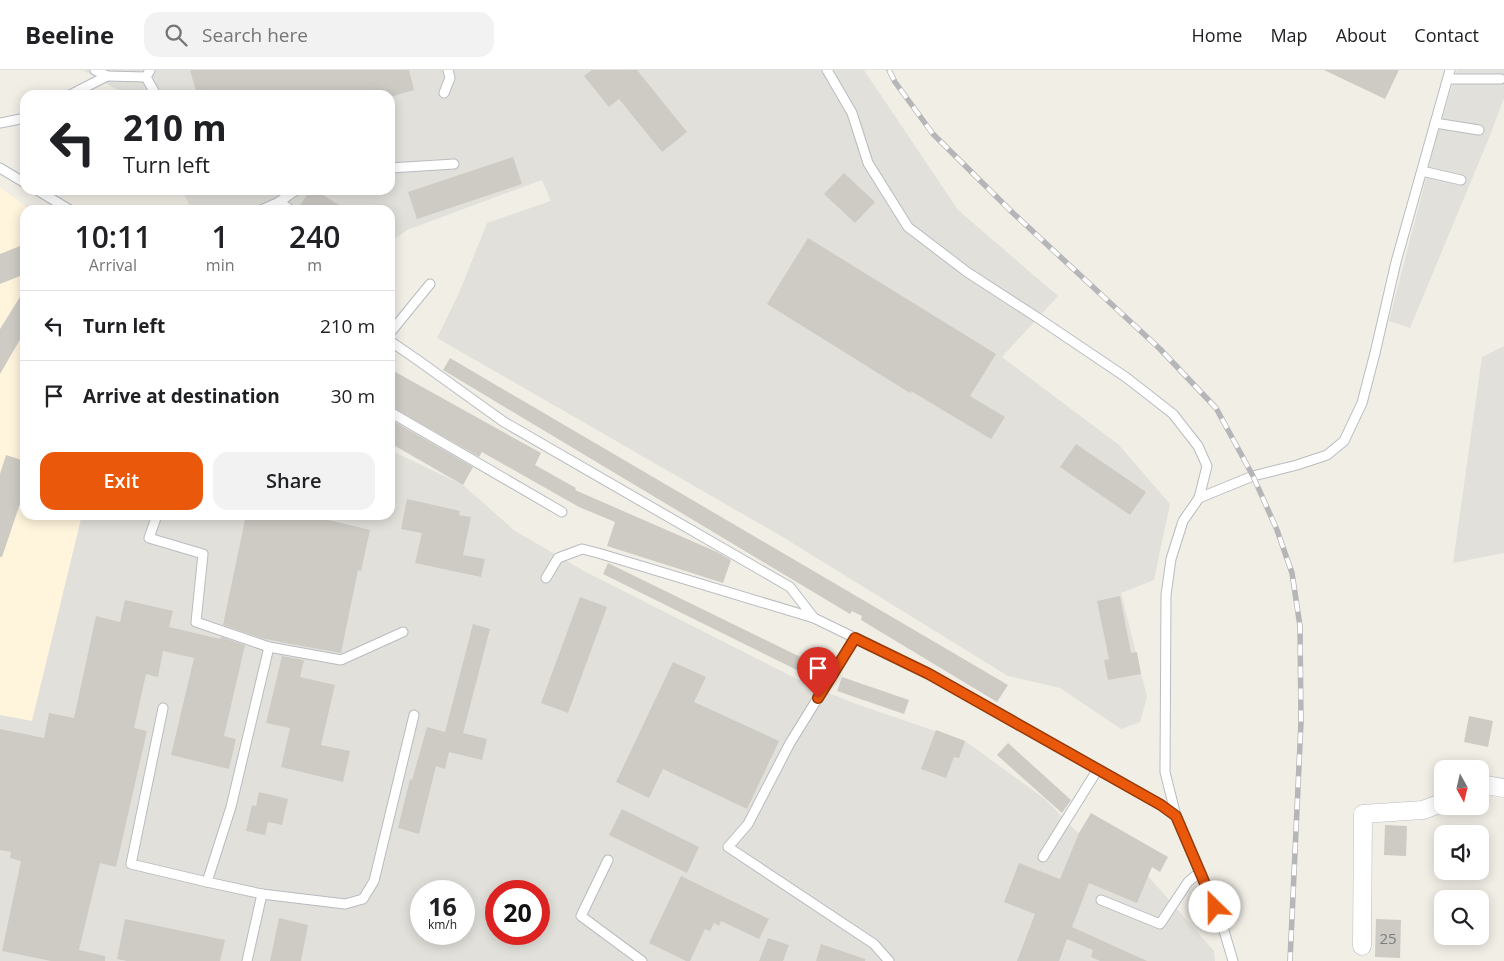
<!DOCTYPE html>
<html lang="en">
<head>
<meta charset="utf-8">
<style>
  body { margin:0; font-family:"Open Sans",sans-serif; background:#f2f2f2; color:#202124; height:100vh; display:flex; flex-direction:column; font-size:19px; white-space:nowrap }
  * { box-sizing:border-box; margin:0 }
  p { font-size:16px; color:#757577 }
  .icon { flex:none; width:28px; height:28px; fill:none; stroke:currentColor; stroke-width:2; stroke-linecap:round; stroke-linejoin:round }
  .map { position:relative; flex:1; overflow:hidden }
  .side { position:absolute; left:20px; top:135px; width:375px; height:315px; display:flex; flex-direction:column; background:#fff; border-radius:15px; box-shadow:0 2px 12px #0003 }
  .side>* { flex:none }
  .banner { position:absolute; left:20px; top:20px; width:375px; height:105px; border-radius:15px; box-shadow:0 2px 12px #0003; background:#fff; color:#202124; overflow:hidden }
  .needle { width:32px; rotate:172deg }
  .fabs { position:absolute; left:1434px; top:690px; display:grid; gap:10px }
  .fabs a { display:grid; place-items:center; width:55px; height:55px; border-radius:10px; background:#fff; box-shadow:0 2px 12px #0003; font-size:25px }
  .speed { position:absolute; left:410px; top:810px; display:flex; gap:10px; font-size:25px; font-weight:700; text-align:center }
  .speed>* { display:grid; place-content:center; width:65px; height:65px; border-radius:50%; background:#fff; box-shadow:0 2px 12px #0003; line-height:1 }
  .speed small { font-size:12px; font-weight:400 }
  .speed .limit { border:8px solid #d22; background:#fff; color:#111 }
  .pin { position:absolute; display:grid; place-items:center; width:42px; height:42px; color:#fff; margin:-51px -21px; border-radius:50% 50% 50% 0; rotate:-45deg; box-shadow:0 0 5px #0007 }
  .pin .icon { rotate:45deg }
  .me { position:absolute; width:55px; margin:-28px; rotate:337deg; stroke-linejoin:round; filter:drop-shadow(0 0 4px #0008) }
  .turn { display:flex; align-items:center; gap:18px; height:105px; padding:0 20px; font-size:22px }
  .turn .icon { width:65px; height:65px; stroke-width:2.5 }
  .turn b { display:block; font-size:35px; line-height:42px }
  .eta { display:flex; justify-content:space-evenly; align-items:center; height:85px; text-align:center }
  .eta b { font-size:30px; font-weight:600; line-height:35px }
  .button { display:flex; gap:10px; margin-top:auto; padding:10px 20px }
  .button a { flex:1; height:58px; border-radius:15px; background:#ea580c; color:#fff; font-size:20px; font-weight:600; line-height:58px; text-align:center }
  .button a+a { background:#f2f2f2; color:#202124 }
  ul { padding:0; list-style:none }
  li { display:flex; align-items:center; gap:15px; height:70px; padding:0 20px; border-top:1px solid #e0e0e0 }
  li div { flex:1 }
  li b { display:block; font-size:19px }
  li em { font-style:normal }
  header { display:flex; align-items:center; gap:30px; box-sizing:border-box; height:70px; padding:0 25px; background:#fff; border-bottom:1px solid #e0e0e0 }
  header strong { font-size:24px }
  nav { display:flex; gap:28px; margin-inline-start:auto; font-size:18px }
  .search { width:350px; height:45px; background:#f2f2f2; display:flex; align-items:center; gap:12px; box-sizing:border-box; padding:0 18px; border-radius:15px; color:#757577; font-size:19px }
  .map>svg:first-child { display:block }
  .commercial { fill:#fff5dd }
  .industrial { fill:#e1e0da; fill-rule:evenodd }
  .building { fill:#cecbc5 }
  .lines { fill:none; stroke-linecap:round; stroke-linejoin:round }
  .service-casing { stroke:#b8bcc0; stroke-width:11 }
  .minor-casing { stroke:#b8bcc0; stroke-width:19 }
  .service { stroke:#fff; stroke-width:9 }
  .minor { stroke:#fff; stroke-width:18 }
  .rail-casing { stroke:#b5b6b7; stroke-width:5.5 }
  .rail { stroke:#fff; stroke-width:4; stroke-dasharray:11; stroke-linecap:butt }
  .route-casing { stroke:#983908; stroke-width:12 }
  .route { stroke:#ea580c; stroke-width:9 }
  .labels { text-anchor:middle; stroke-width:4; stroke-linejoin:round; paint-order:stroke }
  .number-label { font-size:15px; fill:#797d7e }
</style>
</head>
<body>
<header>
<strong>Beeline</strong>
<div class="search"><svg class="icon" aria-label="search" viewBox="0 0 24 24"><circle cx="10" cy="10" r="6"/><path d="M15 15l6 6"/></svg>Search here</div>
<nav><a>Home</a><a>Map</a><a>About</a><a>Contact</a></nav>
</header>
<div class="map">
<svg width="1504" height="891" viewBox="0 0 1504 891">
  <rect width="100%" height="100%" fill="#f1eee6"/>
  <!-- commercial -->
  <path class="commercial" d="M 0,117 L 30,140 L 25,140 L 25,445 L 82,445 L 32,651 L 0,645 Z"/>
  <!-- industrial -->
  <g class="industrial">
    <path d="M 83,0 L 864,0 L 958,140 L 1058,226 L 1002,287 L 1119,375 L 1170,434 L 1154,510 L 1121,523 L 1147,627 L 1140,652 L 1121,659 L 1060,618 L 1008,606 L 781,466 L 437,268 L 459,223 L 487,153 L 551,131 L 542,110 L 407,160 L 390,172 L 390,140 L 192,140 L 182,120 L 390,120 L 390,25 L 126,25 Z"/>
    <path d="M 1457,0 L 1504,0 L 1504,28 L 1489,68 L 1410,258 L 1389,251 L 1438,62 Z"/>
    <path d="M 1504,276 L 1504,483 L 1453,493 L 1482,287 Z"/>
    <path d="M 390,380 L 463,415 L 515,461 L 584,501 L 807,614 L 856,634 L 965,671 L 1045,729 L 1076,761 L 1148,806 L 1214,881 L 1215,891 L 0,891 L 0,645 L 32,651 L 82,445 L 390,445 ZM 421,821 L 464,821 L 464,864 L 421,864 ZM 496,821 L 539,821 L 539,864 L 496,864 Z"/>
  </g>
  <!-- building -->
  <g class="building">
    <path d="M 190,0 L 409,0 L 414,20 L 390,27 L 390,25 L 197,25 Z"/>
    <path d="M 592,0 L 637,0 L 687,62 L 662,82 L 619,29 L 609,37 L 584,6 Z"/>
    <path d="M 1324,0 L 1399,0 L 1385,29 Z"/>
    <path d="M 513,87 L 522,114 L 417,149 L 408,122 Z"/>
    <path d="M 844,103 L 875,132 L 855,153 L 824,124 Z"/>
    <path d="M 310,120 L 315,120 L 347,140 L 297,140 Z"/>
    <path d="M 808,168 L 996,284 L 970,326 L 1005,347 L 991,369 L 911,321 L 910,323 L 767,234 Z"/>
    <path d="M 25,174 L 25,204 L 0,214 L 0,184 Z"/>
    <path d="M 25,219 L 25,261 L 0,304 L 0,259 Z"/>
    <path d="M 450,288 L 1008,615 L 997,632 L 861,550 L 862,546 L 852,541 L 850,544 L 443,300 Z"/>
    <path d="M 390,299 L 541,383 L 535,395 L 576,418 L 575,420 L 717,482 L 731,490 L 723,513 L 607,476 L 615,452 L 579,437 L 482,382 L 479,387 L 390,336 Z"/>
    <path d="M 390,349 L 473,397 L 463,415 L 390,373 Z"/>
    <path d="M 1076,374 L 1146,422 L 1130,445 L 1060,397 Z"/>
    <path d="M 6,385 L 25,391 L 25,419 L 2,487 L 0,487 L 0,404 Z"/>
    <path d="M 407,429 L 460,441 L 459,445 L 471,447 L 463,485 L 485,489 L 481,507 L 415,493 L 422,463 L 401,459 Z"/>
    <path d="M 246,445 L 308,445 L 370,460 L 361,501 L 358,500 L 341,583 L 285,573 L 261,568 L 223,555 Z"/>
    <path d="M 608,493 L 823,598 L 817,610 L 603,504 Z"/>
    <path d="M 1120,526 L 1131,583 L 1137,582 L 1141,604 L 1108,610 L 1104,590 L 1109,589 L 1097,531 Z"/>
    <path d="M 580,527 L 607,537 L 568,643 L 541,633 Z"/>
    <path d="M 125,530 L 173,541 L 169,557 L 220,569 L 221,567 L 245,575 L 224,666 L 236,669 L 229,699 L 171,685 L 194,588 L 163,581 L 158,607 L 146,604 L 134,658 L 147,661 L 116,797 L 100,793 L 79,880 L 105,886 L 105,891 L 51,891 L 2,881 L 21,791 L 10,788 L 11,782 L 0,780 L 0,659 L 44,668 L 49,643 L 74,648 L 96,546 L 120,552 Z"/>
    <path d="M 473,554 L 490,559 L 463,663 L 487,669 L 482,690 L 449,682 L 445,699 L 436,696 L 419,764 L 398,758 L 410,709 L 412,710 L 427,657 L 445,662 Z"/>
    <path d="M 282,586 L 304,590 L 300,607 L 335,615 L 321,675 L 350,681 L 343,712 L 281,697 L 290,658 L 266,653 Z"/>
    <path d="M 673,592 L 706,607 L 694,632 L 779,671 L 747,739 L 663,699 L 649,728 L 616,712 Z"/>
    <path d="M 842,607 L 909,630 L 904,644 L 837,621 Z"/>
    <path d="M 1469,646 L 1493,651 L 1488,677 L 1464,672 Z"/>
    <path d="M 936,660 L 965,671 L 959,688 L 954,687 L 946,708 L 921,699 Z"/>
    <path d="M 1008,673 L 1071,730 L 1062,743 L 997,685 Z"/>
    <path d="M 259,722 L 288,729 L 282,755 L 268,752 L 265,765 L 246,761 L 252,735 L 256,736 Z"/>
    <path d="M 622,739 L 699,777 L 687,803 L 609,765 Z"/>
    <path d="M 1091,743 L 1168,787 L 1160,802 L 1152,797 L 1137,833 L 1089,813 L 1072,857 L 1147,891 L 1100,891 L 1091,887 L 1093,880 L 1067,869 L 1059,891 L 1017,891 L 1035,844 L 1004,832 L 1019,793 L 1060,809 L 1079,763 Z"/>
    <path d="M 1385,755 L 1407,756 L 1406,786 L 1384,785 Z"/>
    <path d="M 681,806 L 769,849 L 759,869 L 721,851 L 719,856 L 714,853 L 710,861 L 705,859 L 690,891 L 686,891 L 649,873 Z"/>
    <path d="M 279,848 L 308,855 L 301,891 L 270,891 Z"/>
    <path d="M 125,849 L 225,870 L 220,891 L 127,891 L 117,889 Z"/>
    <path d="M 1376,849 L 1401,850 L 1400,888 L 1375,887 Z"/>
    <path d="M 768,868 L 789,875 L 783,891 L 759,891 Z"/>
    <path d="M 821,874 L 865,889 L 865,891 L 816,891 Z"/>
  </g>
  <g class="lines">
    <!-- service casing -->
    <g class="service-casing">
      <g id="service">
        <path d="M 827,0 L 852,43 L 868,93 L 908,157 L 967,202 L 1038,248 L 1127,308 L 1173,344 L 1198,376 L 1207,396 L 1199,428 L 1183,451 L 1171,489 L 1166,525 L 1165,702 L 1176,746"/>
        <path d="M 107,6 L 146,7 L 150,0"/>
        <path d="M 146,7 L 156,25"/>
        <path d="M 1448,9 L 1501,9"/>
        <path d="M 444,23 L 450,8 L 448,0"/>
        <path d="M 70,25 L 107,6 L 95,0"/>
        <path d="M 0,53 L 25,48"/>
        <path d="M 1435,53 L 1479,60"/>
        <path d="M 0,98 L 25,113"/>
        <path d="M 390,98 L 454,94"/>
        <path d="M 1422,101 L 1461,110"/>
        <path d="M 37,120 L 70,140"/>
        <path d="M 279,132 L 291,140"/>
        <path d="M 261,140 L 279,132 L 296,120"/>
        <path d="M 390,263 L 430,214"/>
        <path d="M 390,271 L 419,291 L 504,352 L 790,517 L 814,548"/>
        <path d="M 390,342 L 562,442"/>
        <path d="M 1199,428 L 1253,406 L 1297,395 L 1327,385 L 1344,371 L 1362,333 L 1375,283 L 1396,192 L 1450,0"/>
        <path d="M 157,445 L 149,468 L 203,484 L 196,552 L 269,577 L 231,737 L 207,812 L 262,824 L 247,891"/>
        <path d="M 546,508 L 558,488 L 582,479 L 598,483 L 814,548 L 929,604 L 1161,735 L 1176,746 L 1222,854 L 1233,891"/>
        <path d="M 855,568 L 790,673 L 748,754 L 728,777 L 874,874 L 889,891"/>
        <path d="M 269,577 L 341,590 L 403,562"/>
        <path d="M 163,638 L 131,794 L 207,812"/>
        <path d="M 1043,787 L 1098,699"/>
        <path d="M 608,790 L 581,846 L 642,891"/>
        <path d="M 262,824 L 345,834 L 363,829 L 374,811 L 414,645"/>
        <path d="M 1101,830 L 1160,854 L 1188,812 L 1200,802"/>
      </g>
    </g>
    <!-- minor casing -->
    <g class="minor-casing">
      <g id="minor">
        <path d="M 1480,714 L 1504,718"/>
        <path d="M 1362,876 L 1363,744 L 1423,740 L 1442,733"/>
      </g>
    </g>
    <!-- service -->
    <use href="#service" class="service"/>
    <!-- minor -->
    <use href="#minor" class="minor"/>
    <!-- rail casing -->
    <g class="rail-casing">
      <path id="rail" d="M 889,0 L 895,12 L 933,64 L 1014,144 L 1160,279 L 1216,338 L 1253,406 L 1277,460 L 1292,503 L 1300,556 L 1301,652 L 1290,891"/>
    </g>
    <!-- rail -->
    <use href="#rail" class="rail"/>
  </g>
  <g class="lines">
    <!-- route casing -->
    <g class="route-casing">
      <path id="route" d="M 818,628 L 855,568 L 929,604 L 1161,735 L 1176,746 L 1215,837"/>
    </g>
    <!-- route -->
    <use href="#route" class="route"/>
  </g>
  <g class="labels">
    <!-- number labels -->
    <g class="number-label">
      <text x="1388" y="874">25</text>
    </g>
  </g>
</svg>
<div class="fabs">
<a><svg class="needle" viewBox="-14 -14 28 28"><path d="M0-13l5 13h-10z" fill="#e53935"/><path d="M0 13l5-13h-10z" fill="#757577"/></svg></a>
<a><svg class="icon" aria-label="sound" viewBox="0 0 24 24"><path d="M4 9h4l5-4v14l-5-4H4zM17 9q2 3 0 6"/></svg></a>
<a><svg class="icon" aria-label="search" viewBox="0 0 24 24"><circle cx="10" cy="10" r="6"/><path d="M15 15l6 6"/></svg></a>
</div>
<div class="speed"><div>16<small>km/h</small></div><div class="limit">20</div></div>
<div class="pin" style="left:818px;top:628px;background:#d93025"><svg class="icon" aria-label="arrive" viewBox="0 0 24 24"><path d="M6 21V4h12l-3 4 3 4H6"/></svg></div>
<svg class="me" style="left:1215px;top:837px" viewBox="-20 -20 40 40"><circle r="19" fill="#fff"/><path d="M0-13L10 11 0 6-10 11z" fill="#ea580c"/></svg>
<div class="banner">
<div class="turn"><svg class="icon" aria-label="left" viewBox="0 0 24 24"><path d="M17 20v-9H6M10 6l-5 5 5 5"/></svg><div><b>210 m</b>Turn left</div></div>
</div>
<section class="side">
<div class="eta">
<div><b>10:11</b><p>Arrival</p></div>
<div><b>1</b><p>min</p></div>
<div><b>240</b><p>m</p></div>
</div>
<ul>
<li><svg class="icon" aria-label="left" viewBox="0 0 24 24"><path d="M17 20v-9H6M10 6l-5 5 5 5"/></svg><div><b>Turn left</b></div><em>210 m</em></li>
<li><svg class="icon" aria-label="arrive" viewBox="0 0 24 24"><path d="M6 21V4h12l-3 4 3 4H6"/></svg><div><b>Arrive at destination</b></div><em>30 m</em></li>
</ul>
<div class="button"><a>Exit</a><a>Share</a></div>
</section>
</div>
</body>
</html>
